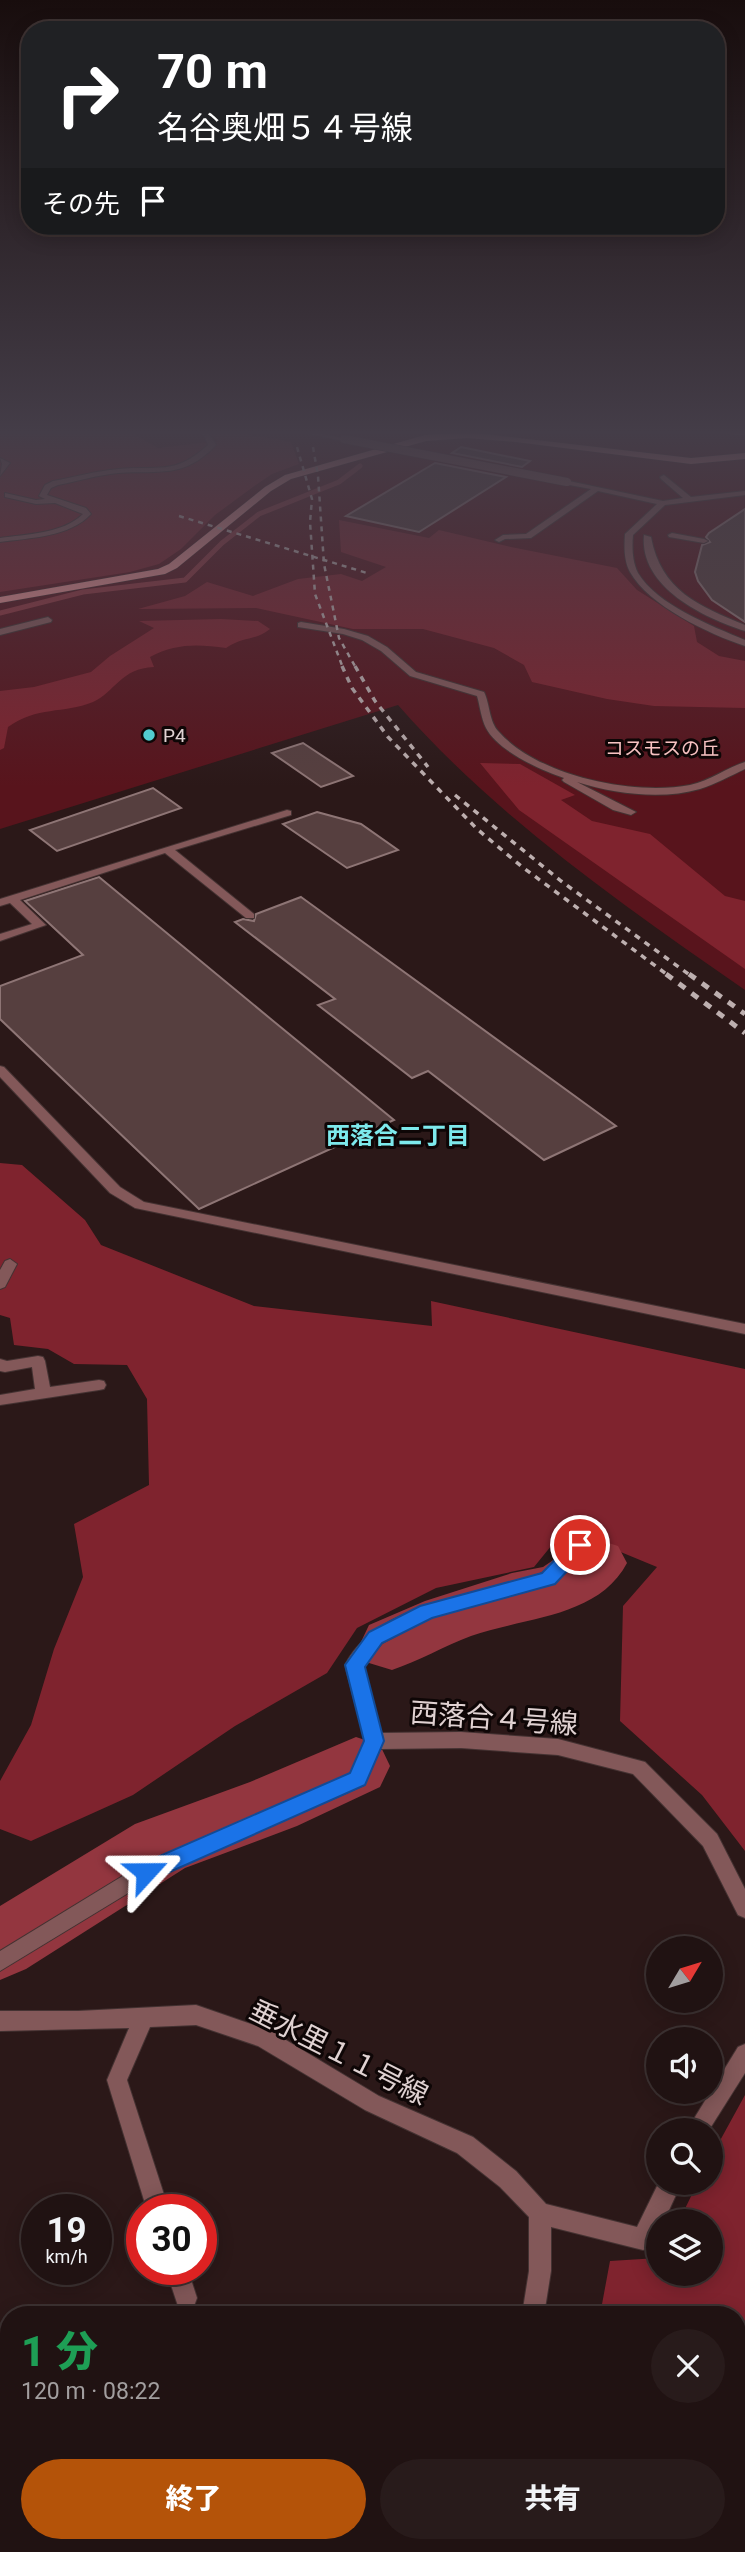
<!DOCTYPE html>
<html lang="ja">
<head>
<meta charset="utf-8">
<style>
  body { margin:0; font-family:Roboto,"Noto Sans JP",sans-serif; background:#281b1b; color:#f1f3f6; height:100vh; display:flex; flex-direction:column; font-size:26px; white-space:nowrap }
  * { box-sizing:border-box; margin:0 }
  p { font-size:23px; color:#a29e9f }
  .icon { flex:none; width:38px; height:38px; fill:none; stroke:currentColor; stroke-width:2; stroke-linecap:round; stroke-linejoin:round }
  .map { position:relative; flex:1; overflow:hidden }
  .panel { position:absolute; left:0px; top:2306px; width:746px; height:247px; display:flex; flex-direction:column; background:#201212; border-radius:28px 28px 0 0; box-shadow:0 4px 18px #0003,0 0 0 2px #3d3232 }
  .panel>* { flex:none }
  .top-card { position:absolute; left:21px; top:21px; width:704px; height:214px; border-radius:28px; box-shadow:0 4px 18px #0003,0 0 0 2px #3d3232; background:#202124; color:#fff; overflow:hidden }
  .needle { width:46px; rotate:52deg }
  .buttons { position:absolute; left:646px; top:1936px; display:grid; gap:14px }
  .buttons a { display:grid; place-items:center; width:77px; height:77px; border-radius:50%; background:#201212; box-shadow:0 4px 18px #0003,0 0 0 2px #3d3232; font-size:35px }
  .speed { position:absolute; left:21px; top:2194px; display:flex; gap:14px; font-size:35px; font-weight:700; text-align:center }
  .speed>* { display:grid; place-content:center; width:91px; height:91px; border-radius:50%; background:#201212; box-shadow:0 4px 18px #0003,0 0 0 2px #3d3232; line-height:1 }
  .speed small { font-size:18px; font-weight:400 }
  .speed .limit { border:10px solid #d22; background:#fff; color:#111 }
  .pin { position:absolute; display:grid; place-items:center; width:60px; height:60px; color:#fff; margin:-30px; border:4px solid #fff; border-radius:50%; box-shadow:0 2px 7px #0007 }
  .me { position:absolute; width:77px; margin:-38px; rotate:66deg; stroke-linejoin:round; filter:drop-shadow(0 0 5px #0008) }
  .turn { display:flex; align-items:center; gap:24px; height:147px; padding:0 21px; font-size:32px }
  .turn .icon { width:91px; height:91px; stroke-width:2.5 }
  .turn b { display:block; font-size:49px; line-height:60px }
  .then { display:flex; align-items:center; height:66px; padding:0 21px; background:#0003; gap:14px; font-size:26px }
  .round { display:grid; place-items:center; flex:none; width:74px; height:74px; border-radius:37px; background:#281b1b }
  .overview { display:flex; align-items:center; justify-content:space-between; height:119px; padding:0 21px }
  h1 { font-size:42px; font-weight:800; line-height:52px; color:#1e9e55 }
  .action { display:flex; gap:14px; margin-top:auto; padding:14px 21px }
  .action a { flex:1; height:80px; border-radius:42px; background:#b45309; color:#fff; font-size:28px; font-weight:800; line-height:80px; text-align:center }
  .action a+a { background:#281b1b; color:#f1f3f6 }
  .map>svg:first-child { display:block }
  .green { fill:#58141c }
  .forest { fill:#7f232e }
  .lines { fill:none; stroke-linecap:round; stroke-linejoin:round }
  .stream { stroke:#93363f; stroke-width:5 }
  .river { fill:#93363f; fill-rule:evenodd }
  .building { fill:#563f3f; stroke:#8e7575; stroke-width:2 }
  .lane-casing { stroke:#443232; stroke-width:2 }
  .street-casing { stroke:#443232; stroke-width:2 }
  .secondary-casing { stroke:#443232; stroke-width:2 }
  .primary-casing { stroke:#443232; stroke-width:1 }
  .lane { fill:#835859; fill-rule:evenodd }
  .street { fill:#835859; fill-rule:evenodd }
  .secondary { fill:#bd797b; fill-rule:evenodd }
  .primary { fill:#ea9294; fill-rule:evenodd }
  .rail-far2 { stroke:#bdafaf; stroke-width:2.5; stroke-dasharray:5 5; stroke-linecap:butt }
  .rail-far1 { stroke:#bdafaf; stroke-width:3.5; stroke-dasharray:6 6; stroke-linecap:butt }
  .rail { stroke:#bdafaf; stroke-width:5; stroke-dasharray:8 8; stroke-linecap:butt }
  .street-bridge-casing { stroke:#443232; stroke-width:9; stroke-linecap:butt }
  .street-bridge { stroke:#835859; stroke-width:8 }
  .route { fill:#1a73e8; stroke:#114b97; stroke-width:2 }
  .poi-dot { fill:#52ccd0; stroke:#0e0606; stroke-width:2.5 }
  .labels { text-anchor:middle; stroke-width:6; stroke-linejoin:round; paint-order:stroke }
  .far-poi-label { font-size:19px; fill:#e0d2d2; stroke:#0e0606; text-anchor:start }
  .far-park-label { font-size:19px; fill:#f8c2c2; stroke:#0e0606 }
  .neighbourhood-label { font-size:24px; font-weight:bold; fill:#7de9ec; stroke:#0e0606 }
  .near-street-label { font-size:28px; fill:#e0d2d2; stroke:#0e0606 }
</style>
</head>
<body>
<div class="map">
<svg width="745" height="2552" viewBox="0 0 745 2552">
  <rect width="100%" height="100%" fill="#2b1818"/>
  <!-- green -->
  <path class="green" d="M 0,429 L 660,429 L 745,436 L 745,990 C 623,905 497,818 398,705 L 0,829 Z"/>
  <!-- forest -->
  <g class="forest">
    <path d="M 0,429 L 135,429 L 135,435 L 158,448 L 218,441 L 205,429 L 216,429 L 291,442 L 299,464 L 272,474 L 253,487 L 215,515 L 181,549 L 159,564 L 130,572 L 0,592 Z"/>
    <path d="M 339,520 L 429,538 L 439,530 L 511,547 L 617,568 L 637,590 L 694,626 L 697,642 L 719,656 L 745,661 L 745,708 L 654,706 L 607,699 L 532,682 L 524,665 L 494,648 L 423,629 L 353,629 L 256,608 L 138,609 L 185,596 L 207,582 L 253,596 L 298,579 L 341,574 L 362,581 L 386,567 L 341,552 Z"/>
    <path d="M 221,619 L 258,621 L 270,629 C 255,641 244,636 226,648 C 198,644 176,643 150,657 L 154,667 C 121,668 115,692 93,702 C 63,714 37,706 8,727 L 4,748 L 0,750 L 0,691 L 34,687 L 91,672 L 110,656 L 154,628 L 139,621 Z"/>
    <path d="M 480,763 L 520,764 L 575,795 L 561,800 L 592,821 L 650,834 L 725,896 L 745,901 L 745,969 L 519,810 Z"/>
    <path d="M 0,1163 L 22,1165 L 85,1220 L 101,1245 L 254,1306 L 432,1326 L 431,1301 L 745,1369 L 745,1851 L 702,1795 L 620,1721 L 623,1606 L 657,1567 L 565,1529 L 534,1567 L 436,1588 L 357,1628 L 327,1673 L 235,1726 L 133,1795 L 31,1841 L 0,1829 L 0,1781 L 31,1725 L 54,1649 L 83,1577 L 74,1524 L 149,1485 L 147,1399 L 127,1365 L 74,1364 L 48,1349 L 14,1345 L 10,1318 L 0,1315 Z"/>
    <path d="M 745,2095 L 745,2323 L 737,2331 L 737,2315 L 600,2315 L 610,2261 L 658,2258 L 658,2273 L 710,2273 L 710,2221 L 679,2221 L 698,2182 L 710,2182 L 711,2157 Z"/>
  </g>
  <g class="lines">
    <!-- stream -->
    <path class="stream" d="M 0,613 L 83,592 L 185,580 L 222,543 L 259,514 L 339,482 L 360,466"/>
    <!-- river -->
    <g class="river">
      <path d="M 596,1539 L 618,1546 L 627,1563 C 598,1618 524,1617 471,1636 C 444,1646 419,1661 392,1670 L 369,1663 L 360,1644 L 369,1625 L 425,1601 L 512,1573 L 543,1567 L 574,1546 Z"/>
      <path d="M 356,1737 L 380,1745 L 390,1766 L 380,1787 L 297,1826 L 185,1868 L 26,1969 L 0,1980 L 0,1906 L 135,1824 L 250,1782 Z"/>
      <rect x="0" y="2382" width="9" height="88"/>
    </g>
  </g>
  <!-- building -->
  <g class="building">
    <path d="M 461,447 L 500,455 L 530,461 L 522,467 L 452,453 Z"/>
    <path d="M 435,463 L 506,477 L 419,532 L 346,516 Z"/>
    <path d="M 745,509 L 745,622 L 712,600 L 698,581 L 695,572 L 702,545 L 710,542 L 706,537 L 709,533 Z"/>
    <path d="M 303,743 L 353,776 L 321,787 L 272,753 Z"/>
    <path d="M 153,788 L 181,808 L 57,851 L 30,830 Z"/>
    <path d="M 317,812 L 361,824 L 398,850 L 347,868 L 283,824 Z"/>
    <path d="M 99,877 L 272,1020 L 394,1120 L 199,1209 L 0,1019 L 0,986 L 83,955 L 25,901 Z"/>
    <path d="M 301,897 L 616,1126 L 544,1160 L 428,1071 L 412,1078 L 318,1005 L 335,999 L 235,922 L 243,919 L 254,921 L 256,914 Z"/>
  </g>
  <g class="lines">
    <!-- lane casing -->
    <g class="lane-casing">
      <g id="lane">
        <path d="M 644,535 L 651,537 C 661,591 699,606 745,625 L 745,631 C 704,618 639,587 644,535 Z"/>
        <path d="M 287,810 L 291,811 L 291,815 L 175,850 L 254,914 L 254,918 L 246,918 L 165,853 L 20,900 L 46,925 L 0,941 L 0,934 L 32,924 L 10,903 L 0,906 L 0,899 Z"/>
        <path d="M 0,1066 L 4,1067 L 120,1187 L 144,1202 L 745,1324 L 745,1334 L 135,1208 L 110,1193 L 0,1077 Z"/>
        <path d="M 10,1259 L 17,1264 L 5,1287 L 0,1289 L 0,1270 L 5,1261 Z"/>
        <path d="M 38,1356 L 43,1357 L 45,1361 L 50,1387 L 99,1380 L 104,1381 L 106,1385 L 104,1389 L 99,1390 L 0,1405 L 0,1395 L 35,1389 L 32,1367 L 5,1372 L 0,1371 L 0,1359 L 7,1361 Z"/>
      </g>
    </g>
    <!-- street casing -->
    <g class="street-casing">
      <g id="street">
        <path d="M 194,429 C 207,429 210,434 216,445 C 184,479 160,470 118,473 C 98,475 78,481 58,485 L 51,488 L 47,495 L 86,508 L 91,514 C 70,537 29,538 0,542 L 0,538 C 26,534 63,534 83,514 L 55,503 L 36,504 L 5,497 L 5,493 L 36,500 L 45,499 L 39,496 L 45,485 L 53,481 C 75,477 96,471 118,469 C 159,465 174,476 208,445 L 204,435 Z"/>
        <path d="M 284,429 L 297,429 L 347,439 L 344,441 Z"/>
        <path d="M 0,458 L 10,463 L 0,476 L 2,464 Z"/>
        <path d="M 664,475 L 691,497 L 745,491 L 745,495 L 665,505 L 633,535 C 632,547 632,561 638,573 C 657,605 712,626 745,640 L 745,646 C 709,634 649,606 630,572 C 624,561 624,547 625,534 L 657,504 L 598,491 L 531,538 L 505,539 L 499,542 L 495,540 L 503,535 L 526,534 L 591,489 L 564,484 L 564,480 L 663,501 L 683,498 L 661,479 L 660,477 Z"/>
        <path d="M 672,533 L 704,539 L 708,541 L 704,543 L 669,537 L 668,535 Z"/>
        <path d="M 48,617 L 52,620 L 51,622 L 0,635 L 0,629 Z"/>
        <path d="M 301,622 L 344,629 L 368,636 L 387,647 L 416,672 L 484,692 C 490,704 489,722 499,732 C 538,776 634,796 690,785 C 710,781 726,768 745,762 L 745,769 C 730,776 716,784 700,789 C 662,800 615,794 577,782 L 636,812 L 631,815 L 613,810 L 564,782 L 562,780 L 564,778 C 540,770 498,751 486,728 C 481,718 480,706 477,696 L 410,676 L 381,651 L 362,640 L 343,634 L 298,627 L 298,623 Z"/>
        <path d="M 580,1539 L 586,1541 L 588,1545 L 586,1549 L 554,1583 L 432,1617 L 382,1643 L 363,1666 L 381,1733 L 461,1732 L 558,1739 L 645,1762 L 717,1834 L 745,1889 L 745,1918 L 738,1915 L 703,1846 L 633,1774 L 558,1755 L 461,1748 L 380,1749 L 364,1785 L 153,1878 L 0,1971 L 0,1951 L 139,1866 L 351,1774 L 365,1741 L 345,1665 C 378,1600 480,1598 540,1574 C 552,1569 565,1550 574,1541 Z"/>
        <path d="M 196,2005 L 271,2031 L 379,2096 L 473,2137 L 516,2171 L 546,2204 L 637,2227 L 659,2182 L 682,2182 L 664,2221 L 658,2221 L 658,2232 L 651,2247 L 643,2250 L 551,2227 L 551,2271 L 544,2315 L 522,2315 L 529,2271 L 529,2217 L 500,2187 L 457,2153 L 365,2110 L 258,2046 L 196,2025 L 150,2027 L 127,2080 L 169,2210 L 147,2210 L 107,2080 L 129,2028 L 0,2031 L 0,2011 L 78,2011 Z"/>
        <path d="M 745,2044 L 745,2073 L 709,2130 L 687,2130 L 738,2047 Z"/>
        <path d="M 166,2270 L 188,2270 L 197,2298 L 194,2306 L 186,2309 L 178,2306 Z"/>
        <path d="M 482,2544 L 506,2544 L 505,2552 L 481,2552 Z"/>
      </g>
    </g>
    <!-- secondary casing -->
    <g class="secondary-casing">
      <g id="secondary">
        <path d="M 745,2447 L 745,2483 L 737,2486 L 737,2450 Z"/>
        <path d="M 689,2544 L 714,2544 L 711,2552 L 686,2552 Z"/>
      </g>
    </g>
    <!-- primary casing -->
    <g class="primary-casing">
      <g id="primary">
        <path d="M 695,429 L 745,429 L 745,435 L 699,432 Z"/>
        <path d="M 467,432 L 691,458 L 745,453 L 745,459 L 691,464 L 516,442 L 467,438 L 426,441 L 291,479 L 271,491 L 177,568 L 165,574 L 0,603 L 0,597 L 158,569 L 169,564 L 265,487 L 285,475 L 425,435 Z"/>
      </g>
    </g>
    <!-- lane -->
    <use href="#lane" class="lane"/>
    <!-- street -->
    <use href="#street" class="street"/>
    <!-- secondary -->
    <use href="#secondary" class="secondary"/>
    <!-- primary -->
    <use href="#primary" class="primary"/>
    <!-- rail-far2 -->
    <g class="rail-far2">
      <path d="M 297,447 L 312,499 L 310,522 L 315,594 L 343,668"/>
      <path d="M 313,447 L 318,476 L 324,564 L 339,638 L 356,668"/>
      <path d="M 179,516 L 367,573"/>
    </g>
    <!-- rail-far1 -->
    <g class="rail-far1">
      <path d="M 342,666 L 352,688 L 388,737 L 477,829 L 521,866 L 669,976"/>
      <path d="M 355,666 L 375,701 L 428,767"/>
      <path d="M 455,795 L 561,881 L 691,976"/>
    </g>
    <!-- rail -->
    <g class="rail">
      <path d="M 666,974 L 745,1033"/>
      <path d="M 689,974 L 745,1014"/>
    </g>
    <!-- street-bridge casing -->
    <g class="street-bridge-casing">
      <path id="street-bridge" d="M 344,439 L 567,482"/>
    </g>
    <!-- street-bridge -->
    <use href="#street-bridge" class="street-bridge"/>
  </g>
  <!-- sky -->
  <linearGradient id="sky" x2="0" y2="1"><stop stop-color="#180d0d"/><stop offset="0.55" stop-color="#443d48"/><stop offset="1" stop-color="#443d48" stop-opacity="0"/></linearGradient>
  <rect width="745" height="786" fill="url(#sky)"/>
  <!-- route -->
  <path class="route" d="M 580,1538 L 587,1540 L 590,1545 L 587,1550 L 555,1584 L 432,1618 L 382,1643 L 365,1667 L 384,1741 L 365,1785 L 154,1879 L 146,1882 L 139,1879 L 135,1872 L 139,1865 L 350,1773 L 364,1741 L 345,1665 L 369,1632 L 420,1606 L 542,1573 L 574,1540 Z"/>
  <!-- markers -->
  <circle class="poi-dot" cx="149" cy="735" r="7"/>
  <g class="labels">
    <!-- far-poi labels -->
    <g class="far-poi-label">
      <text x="163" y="742">P4</text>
    </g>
    <!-- far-park labels -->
    <g class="far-park-label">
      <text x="662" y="755">コスモスの丘</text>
    </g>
    <!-- neighbourhood labels -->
    <g class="neighbourhood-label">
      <text x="398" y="1144">西落合二丁目</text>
    </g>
    <!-- near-street labels -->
    <g class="near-street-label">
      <text transform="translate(494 1718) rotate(4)" y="10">西落合４号線</text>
      <text transform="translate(339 2052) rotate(27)" y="10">垂水里１１号線</text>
    </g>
  </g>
</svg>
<div class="buttons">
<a><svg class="needle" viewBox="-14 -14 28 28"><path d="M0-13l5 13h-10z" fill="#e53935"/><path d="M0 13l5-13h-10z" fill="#a29e9f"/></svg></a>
<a><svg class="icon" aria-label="sound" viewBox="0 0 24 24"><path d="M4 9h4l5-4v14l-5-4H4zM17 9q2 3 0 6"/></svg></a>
<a><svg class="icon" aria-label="search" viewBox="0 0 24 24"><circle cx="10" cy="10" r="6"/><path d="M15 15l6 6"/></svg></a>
<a><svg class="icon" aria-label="layers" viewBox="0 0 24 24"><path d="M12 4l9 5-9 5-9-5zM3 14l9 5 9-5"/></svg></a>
</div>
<div class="speed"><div>19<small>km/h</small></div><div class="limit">30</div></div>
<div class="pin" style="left:580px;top:1545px;background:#d93025"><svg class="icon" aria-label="arrive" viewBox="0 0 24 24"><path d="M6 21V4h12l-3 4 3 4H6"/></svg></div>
<svg class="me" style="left:146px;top:1872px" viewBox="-20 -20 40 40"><path d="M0-17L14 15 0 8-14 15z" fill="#1a73e8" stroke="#fff" stroke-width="4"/></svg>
<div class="top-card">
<div class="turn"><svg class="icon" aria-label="right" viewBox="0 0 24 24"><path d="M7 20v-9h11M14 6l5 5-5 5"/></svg><div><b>70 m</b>名谷奥畑５４号線</div></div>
<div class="then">その先<svg class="icon" aria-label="arrive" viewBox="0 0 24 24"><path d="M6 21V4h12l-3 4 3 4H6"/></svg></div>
</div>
<section class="panel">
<div class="overview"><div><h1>1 分</h1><p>120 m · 08:22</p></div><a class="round"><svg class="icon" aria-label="close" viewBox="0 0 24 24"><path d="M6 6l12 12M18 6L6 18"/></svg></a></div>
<div class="action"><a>終了</a><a>共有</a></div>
</section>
</div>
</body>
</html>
